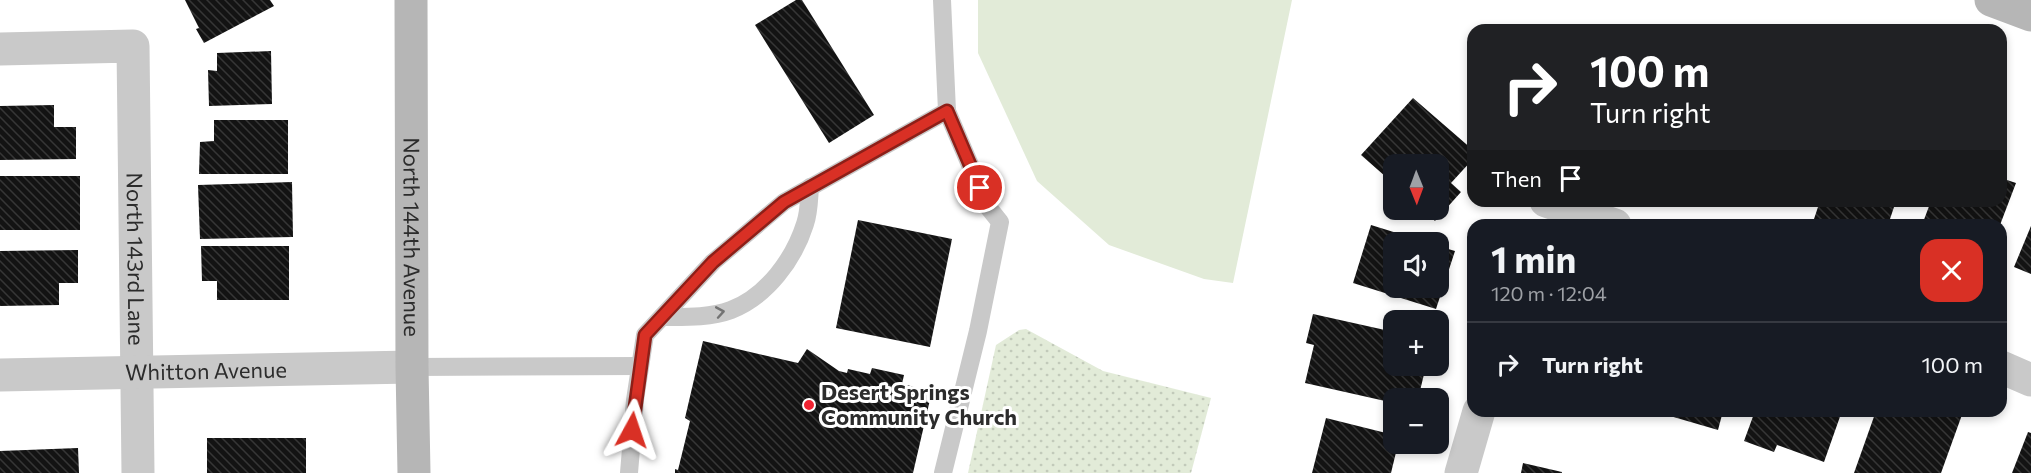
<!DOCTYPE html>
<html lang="en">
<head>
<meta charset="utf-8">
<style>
  body { margin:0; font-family:Commissioner,sans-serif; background:#242831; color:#f1f3f6; height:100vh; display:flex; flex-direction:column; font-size:22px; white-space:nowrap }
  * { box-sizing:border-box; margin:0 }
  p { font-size:20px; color:#9ea1a6 }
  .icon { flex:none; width:33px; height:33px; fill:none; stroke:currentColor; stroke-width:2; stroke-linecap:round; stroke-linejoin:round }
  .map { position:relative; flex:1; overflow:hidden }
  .side { position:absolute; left:1467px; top:219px; width:540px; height:198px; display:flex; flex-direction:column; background:#171b24; border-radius:18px; box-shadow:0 3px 9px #0003 }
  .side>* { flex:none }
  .banner { position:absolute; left:1467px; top:24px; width:540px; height:183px; border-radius:18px; box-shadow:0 3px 9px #0003; background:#202124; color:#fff; overflow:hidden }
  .needle { width:39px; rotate:179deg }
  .tools { position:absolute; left:1383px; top:154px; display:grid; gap:12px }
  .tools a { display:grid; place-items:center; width:66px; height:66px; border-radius:12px; background:#171b24; box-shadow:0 3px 9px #0003; font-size:30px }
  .pin { position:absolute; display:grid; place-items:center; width:51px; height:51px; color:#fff; margin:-26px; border:3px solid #fff; border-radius:50%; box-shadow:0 2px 6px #0007 }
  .me { position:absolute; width:66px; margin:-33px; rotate:5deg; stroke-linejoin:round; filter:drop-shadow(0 0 4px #0008) }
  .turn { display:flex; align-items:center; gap:21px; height:126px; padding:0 24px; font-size:27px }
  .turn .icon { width:78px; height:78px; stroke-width:2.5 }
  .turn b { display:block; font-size:42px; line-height:51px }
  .then { display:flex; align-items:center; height:57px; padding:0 24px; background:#0003; gap:12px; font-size:22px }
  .round { display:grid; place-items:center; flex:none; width:63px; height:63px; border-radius:18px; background:#242831 }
  .summary { display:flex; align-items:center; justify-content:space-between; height:102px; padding:0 24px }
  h1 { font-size:36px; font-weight:700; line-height:45px }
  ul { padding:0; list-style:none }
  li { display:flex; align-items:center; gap:18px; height:84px; padding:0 24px; border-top:2px solid #363941 }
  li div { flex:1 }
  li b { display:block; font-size:22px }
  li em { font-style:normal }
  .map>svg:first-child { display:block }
  .grass { fill:url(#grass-dots) }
  .garden { fill:#e2ebd8 }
  .building { fill:url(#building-back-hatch) }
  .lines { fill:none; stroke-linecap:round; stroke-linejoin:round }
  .service { stroke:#c9c9c9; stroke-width:18 }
  .minor { stroke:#c9c9c9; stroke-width:33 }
  .secondary { stroke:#b6b6b6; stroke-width:33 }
  .oneway { stroke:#737373 }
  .route-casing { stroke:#8d1f18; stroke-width:15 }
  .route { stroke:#d93025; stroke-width:10 }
  .poi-dot { fill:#f02231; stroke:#fff; stroke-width:2 }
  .labels { text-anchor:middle; stroke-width:6; stroke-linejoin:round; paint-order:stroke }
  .street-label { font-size:22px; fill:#2c2c2c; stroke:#fff }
  .poi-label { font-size:22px; font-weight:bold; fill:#2c2c2c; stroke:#fff; text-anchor:start }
</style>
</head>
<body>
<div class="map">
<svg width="2031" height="473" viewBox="0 0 2031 473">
  <defs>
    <pattern id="grass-dots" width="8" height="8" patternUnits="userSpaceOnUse" patternTransform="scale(1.5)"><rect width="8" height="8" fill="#e2ebd8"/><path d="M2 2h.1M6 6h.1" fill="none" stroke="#c2caba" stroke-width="1.8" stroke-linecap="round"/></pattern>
    <pattern id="building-back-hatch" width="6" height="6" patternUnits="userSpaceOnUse" patternTransform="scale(1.5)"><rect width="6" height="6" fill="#131313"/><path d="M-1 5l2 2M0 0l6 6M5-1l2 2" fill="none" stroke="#363636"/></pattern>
  </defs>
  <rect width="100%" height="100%" fill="#fff"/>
  <!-- grass -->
  <path class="grass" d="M 1026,329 L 1103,371 L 1211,398 L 1191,473 L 968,473 L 996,345 L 1019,330 Z"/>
  <!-- garden -->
  <path class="garden" d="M 978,0 L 1292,0 L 1233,283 L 1204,279 L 1109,245 L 1037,181 L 978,53 Z"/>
  <!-- building -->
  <g class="building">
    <path d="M 185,0 L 270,0 L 274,6 L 204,43 L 196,29 L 199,28 Z"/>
    <path d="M 796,0 L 802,0 L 874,115 L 829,143 L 755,25 Z"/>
    <path d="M 271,51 L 272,104 L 209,106 L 208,70 L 217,71 L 217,53 Z"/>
    <path d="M 1413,98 L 1473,150 L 1473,159 L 1451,183 L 1461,192 L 1435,221 L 1423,210 L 1438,210 L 1438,165 L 1394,165 L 1394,184 L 1361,155 Z"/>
    <path d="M 54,105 L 54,127 L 76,127 L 76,159 L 0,160 L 0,106 Z"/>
    <path d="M 214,120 L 288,120 L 288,174 L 199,174 L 200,142 L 214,141 Z"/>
    <rect x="0" y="176" width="80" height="54"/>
    <path d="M 2001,178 L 2016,183 L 2000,225 L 1922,225 L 1931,201 L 2001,201 Z"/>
    <path d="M 292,182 L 293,237 L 200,239 L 198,185 Z"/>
    <path d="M 1820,201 L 1896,201 L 1888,225 L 1823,225 L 1813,222 Z"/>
    <path d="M 858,220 L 952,239 L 930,347 L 836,328 Z"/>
    <path d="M 1371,225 L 1426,242 L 1394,243 L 1394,288 L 1438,288 L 1438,246 L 1455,251 L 1436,309 L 1353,283 Z"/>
    <path d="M 2031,226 L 2031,274 L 2014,267 Z"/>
    <path d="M 201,246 L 289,246 L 289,300 L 217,300 L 217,281 L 202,281 Z"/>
    <path d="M 78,250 L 78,283 L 59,283 L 59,305 L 0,306 L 0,251 Z"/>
    <path d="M 1313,314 L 1394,332 L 1394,366 L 1426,366 L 1418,399 L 1394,399 L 1394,403 L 1305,383 L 1314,345 L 1306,343 Z"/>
    <path d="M 703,341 L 798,363 L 807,349 L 839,371 L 847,373 L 848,369 L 870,374 L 872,368 L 904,375 L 902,384 L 932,391 L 913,473 L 675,473 L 675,469 L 678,470 L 690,421 L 685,418 Z"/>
    <path d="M 1653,411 L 1723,411 L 1718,430 Z"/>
    <path d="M 1755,411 L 1842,411 L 1824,462 L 1777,445 L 1774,452 L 1744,441 Z"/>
    <path d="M 1876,411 L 1963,412 L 1941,473 L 1854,473 Z"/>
    <path d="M 1326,418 L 1394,435 L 1394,444 L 1398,444 L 1391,473 L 1312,473 Z"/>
    <path d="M 2028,432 L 2031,433 L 2031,473 L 2012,473 Z"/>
    <rect x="207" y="438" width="99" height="35"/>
    <path d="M 78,448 L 79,473 L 0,473 L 0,451 Z"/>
    <path d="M 1523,463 L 1562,472 L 1562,473 L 1521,473 Z"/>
  </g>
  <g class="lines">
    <!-- service -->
    <g class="service">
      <path d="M 942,0 L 947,111 L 988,207 L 1000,222 L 978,331 L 943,473"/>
      <path d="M 662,317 C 684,317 710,318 731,310 C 767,296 794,259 805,224 C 809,213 809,199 810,187"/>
      <path d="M 412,367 L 640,366"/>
      <path d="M 629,473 L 635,400 L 645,335 L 713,262 L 784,202 L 947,111"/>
    </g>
    <!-- minor -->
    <g class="minor">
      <path id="s1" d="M 0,49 L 133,46 L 138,473"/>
      <path d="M 1546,201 L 1615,225"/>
      <path d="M 2001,367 L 2031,380"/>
      <path id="s2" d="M 0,375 L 412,367"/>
      <path d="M 1461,473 L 1479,411"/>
    </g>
    <!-- secondary -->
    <g class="secondary">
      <path id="s3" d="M 411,0 L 412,367 L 414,473"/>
      <path d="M 1991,0 L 2031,15"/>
    </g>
  </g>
  <!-- one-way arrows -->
  <defs><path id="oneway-chevron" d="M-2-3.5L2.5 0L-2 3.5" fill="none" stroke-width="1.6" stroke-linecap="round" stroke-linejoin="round" transform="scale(1.5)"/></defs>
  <use class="oneway" href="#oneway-chevron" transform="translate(720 312) rotate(-10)"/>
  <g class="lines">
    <!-- route casing -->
    <g class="route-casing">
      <path id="route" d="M 632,430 L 645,335 L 713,262 L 784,202 L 947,111 L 980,188"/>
    </g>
    <!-- route -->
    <use href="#route" class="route"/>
  </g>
  <!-- markers -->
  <circle class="poi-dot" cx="809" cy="405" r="6"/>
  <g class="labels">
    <!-- street labels -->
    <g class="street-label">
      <text dy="8" stroke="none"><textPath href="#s3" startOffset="237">North 144th Avenue</textPath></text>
      <text dy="8" stroke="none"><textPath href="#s1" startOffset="346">North 143rd Lane</textPath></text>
      <text dy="8" stroke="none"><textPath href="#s2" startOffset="206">Whitton Avenue</textPath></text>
    </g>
    <!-- poi labels -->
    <g class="poi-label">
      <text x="821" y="400">Desert Springs<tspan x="821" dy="25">Community Church</tspan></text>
    </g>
  </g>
</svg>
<div class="tools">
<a><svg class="needle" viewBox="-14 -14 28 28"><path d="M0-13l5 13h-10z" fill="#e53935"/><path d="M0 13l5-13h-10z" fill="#9ea1a6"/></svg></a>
<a><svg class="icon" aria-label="sound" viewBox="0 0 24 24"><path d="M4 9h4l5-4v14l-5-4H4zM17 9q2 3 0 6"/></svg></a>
<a>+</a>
<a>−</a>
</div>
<div class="pin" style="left:980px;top:188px;background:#d93025"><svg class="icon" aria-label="arrive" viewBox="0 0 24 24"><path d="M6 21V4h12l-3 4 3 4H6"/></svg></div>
<svg class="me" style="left:632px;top:430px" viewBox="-20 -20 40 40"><path d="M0-17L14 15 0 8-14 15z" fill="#d93025" stroke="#fff" stroke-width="4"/></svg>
<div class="banner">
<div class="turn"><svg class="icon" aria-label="right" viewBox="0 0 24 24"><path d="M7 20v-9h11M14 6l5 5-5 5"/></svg><div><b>100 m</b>Turn right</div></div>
<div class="then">Then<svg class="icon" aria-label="arrive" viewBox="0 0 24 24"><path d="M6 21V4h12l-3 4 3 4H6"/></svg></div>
</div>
<section class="side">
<div class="summary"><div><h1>1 min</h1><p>120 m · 12:04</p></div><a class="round" style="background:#d93025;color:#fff"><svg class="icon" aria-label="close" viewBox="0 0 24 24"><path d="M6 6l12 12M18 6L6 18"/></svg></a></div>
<ul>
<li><svg class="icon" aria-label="right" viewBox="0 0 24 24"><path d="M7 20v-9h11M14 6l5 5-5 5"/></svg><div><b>Turn right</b></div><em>100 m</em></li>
</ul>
</section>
</div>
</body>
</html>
